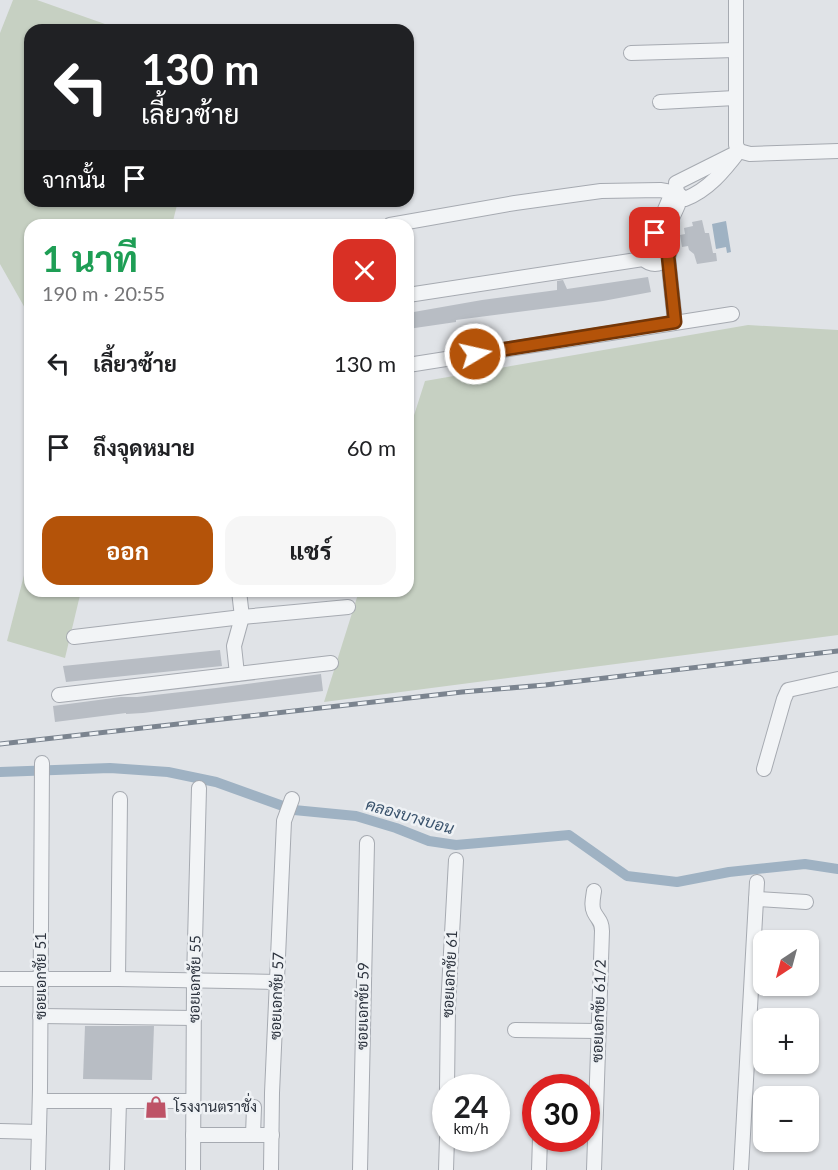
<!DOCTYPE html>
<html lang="th">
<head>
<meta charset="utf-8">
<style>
  body { margin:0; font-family:Lato,Sarabun,sans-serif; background:#f6f6f6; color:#202124; height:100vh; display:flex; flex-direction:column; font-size:22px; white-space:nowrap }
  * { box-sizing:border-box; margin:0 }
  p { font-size:20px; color:#757577 }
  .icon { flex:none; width:33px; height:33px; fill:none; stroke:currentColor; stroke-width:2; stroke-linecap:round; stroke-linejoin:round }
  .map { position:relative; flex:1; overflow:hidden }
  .side { position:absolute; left:24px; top:219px; width:390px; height:378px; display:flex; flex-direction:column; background:#fff; border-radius:18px; box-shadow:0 2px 4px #0004 }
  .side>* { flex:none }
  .guide { position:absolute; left:24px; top:24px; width:390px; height:183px; border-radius:18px; box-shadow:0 2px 4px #0004; background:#202124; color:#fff; overflow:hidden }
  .needle { width:39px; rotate:216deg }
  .fabs { position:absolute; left:753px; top:930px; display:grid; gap:12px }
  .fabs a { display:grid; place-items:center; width:66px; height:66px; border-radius:12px; background:#fff; box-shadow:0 2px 4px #0004; font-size:30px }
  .speed { position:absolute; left:432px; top:1074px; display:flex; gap:12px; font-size:30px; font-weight:700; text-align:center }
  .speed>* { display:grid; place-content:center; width:78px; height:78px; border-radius:50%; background:#fff; box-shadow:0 2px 4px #0004; line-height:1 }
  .speed small { font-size:15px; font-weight:400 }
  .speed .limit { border:9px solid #d22; background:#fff; color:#111 }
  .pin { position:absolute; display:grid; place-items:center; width:51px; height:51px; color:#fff; margin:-26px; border-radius:12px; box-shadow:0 3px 9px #0006 }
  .me { position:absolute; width:66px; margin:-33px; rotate:81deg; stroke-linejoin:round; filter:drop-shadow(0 0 4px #0008) }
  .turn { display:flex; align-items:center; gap:21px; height:126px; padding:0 18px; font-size:27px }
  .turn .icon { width:78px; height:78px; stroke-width:2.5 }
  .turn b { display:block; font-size:42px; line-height:51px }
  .then { display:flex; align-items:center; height:57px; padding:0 18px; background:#0003; gap:12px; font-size:22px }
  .round { display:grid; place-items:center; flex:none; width:63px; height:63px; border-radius:18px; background:#f6f6f6 }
  .head { display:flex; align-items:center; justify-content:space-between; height:102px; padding:0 18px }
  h1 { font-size:36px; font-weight:700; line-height:45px; color:#1e9e55 }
  .action { display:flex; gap:12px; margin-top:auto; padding:12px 18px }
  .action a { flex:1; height:69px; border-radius:18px; background:#b45309; color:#fff; font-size:24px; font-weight:700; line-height:69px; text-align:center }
  .action a+a { background:#f6f6f6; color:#202124 }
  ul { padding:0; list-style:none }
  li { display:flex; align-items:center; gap:18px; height:84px; padding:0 18px }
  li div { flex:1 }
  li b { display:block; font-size:22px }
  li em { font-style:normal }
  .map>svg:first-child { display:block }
  .green { fill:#c6d0c2 }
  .water { fill:#9fb2c3 }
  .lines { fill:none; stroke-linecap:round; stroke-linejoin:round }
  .canal { stroke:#9fb2c3; stroke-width:10 }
  .building { fill:#b8bdc4 }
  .minor-casing { stroke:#a6aab1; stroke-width:16 }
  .minor { stroke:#f2f4f6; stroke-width:14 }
  .rail-casing { stroke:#7b848f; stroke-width:5 }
  .rail { stroke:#eff2f5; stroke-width:3; stroke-dasharray:9; stroke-linecap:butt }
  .route-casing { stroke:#753606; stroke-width:15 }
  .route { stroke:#b45309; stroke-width:10 }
  .labels { text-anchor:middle; stroke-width:5; stroke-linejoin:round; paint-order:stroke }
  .street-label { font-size:15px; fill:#2b323d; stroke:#eff2f5 }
  .poi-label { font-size:15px; fill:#2b323d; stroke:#eff2f5; text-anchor:start }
  .water-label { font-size:16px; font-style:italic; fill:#39526c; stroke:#eff2f5 }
</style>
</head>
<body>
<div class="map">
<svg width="838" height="1170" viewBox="0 0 838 1170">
  <rect width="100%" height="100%" fill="#e0e3e7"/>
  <!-- green -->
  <g class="green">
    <path d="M 13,0 L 37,0 L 122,30 L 30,30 L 30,201 L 178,201 L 172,225 L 30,225 L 30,317 L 0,264 L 0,33 Z"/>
    <path d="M 748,325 L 838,330 L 838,635 L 324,702 L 359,591 L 408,591 L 408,434 L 425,381 Z"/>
    <path d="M 30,552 L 30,591 L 81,591 L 65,658 L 7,641 Z"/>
  </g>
  <!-- water -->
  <path class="water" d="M 726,221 L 731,252 L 727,253 L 726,247 L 716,249 L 712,224 Z"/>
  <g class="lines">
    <!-- canal -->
    <path class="canal" d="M 0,772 L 110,768 L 168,772 L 216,782 L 294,810 L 356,816 L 396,828 L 429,841 L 456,845 L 569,835 L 627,876 L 677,882 L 729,872 L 805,864 L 838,869"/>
  </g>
  <!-- building -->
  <g class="building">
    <path d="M 702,220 L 705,233 L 709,233 L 713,253 L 716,253 L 717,261 L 697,264 L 694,254 L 689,250 L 688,246 L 682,247 L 680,235 L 685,234 L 684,228 L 693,226 L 692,222 Z"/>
    <path d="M 648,277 L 651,292 L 603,301 L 456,320 L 456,322 L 408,329 L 408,313 L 482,300 L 557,290 L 557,281 L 563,280 L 567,289 Z"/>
    <path d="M 220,650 L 222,666 L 66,682 L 63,666 Z"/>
    <path d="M 321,674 L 323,691 L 143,713 L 126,714 L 126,713 L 55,722 L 53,706 L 121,697 L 137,697 L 216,688 Z"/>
    <path d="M 85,1026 L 154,1026 L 152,1080 L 83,1079 Z"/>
  </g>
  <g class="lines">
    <!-- minor casing -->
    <g class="minor-casing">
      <g id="minor">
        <path d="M 736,0 L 736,145 L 739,151"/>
        <path d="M 631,53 L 735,50"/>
        <path d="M 660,102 L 735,98"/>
        <path d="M 739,151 L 750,154 L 838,151"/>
        <path d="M 390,225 L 515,203 L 601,191 L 660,190 L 677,193 L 685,199 C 708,190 724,171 739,151"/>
        <path d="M 655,233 L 669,200 L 677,193"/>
        <circle cx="655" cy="249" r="15"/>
        <path d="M 664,236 L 678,205 L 676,183 L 734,154"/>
        <path d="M 668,257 L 675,322"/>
        <path d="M 408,295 L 643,259"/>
        <path d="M 408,365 L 732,314"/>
        <path d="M 74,637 L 242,617 L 348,607"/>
        <path d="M 237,674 L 234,646 L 242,617 L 239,591"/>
        <path d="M 59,695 L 331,663"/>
        <path d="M 764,769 L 784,699 L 788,690 L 838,679"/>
        <path d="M 594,891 C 593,898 591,906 594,912 C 598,920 602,921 602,931 L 594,1170"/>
        <path d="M 756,899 L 806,902"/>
        <path d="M 0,979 L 118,979 L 277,982"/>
        <path d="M 118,979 L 120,799"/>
        <path d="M 40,1016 L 194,1018"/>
        <path d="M 515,1030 L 598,1031"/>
        <path d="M 447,1088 L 448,1008 L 456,860"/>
        <path d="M 40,1101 L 193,1101"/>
        <path d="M 0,1131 L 39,1132"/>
        <path d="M 193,1135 L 272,1135"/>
        <path d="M 253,1135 L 254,1107"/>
        <path d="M 38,1170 L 40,1089 L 42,763"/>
        <path d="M 117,1170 L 119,1101"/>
        <path d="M 193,1170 L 194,980 L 199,788"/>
        <path d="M 271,1170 L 272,1093 L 284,821 L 292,799"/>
        <path d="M 360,1170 L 367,843"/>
        <path d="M 446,1170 L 447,1138"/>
        <path d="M 539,1170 L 540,1138"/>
        <path d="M 741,1170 L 757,882"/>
      </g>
    </g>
    <!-- minor -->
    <use href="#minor" class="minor"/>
    <!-- rail casing -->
    <g class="rail-casing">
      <path id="rail" d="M 0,744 L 462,692 L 545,685 L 838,651"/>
    </g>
    <!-- rail -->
    <use href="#rail" class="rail"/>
  </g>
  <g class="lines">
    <!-- route casing -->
    <g class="route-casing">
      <path id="route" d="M 475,354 L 675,322 L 668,256 C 673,245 667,236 655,233"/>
    </g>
    <!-- route -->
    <use href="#route" class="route"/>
  </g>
  <!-- icons -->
  <defs>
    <g id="shop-bare" transform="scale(1.8)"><path d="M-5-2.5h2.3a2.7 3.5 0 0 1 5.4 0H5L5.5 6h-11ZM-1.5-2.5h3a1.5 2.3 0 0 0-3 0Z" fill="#be5367" stroke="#eff2f5" stroke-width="2.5" paint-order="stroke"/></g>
  </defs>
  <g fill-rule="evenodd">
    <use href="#shop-bare" x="156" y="1107"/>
  </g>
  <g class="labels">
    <!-- street labels -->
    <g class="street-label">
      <text transform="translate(450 974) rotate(-87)" y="5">ซอยเอกชัย 61</text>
      <text transform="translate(41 976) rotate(-90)" y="5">ซอยเอกชัย 51</text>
      <text transform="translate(195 979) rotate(-89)" y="5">ซอยเอกชัย 55</text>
      <text transform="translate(277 996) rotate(-88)" y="5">ซอยเอกชัย 57</text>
      <text transform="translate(363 1006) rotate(-89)" y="5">ซอยเอกชัย 59</text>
      <text transform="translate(599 1011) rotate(-88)" y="5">ซอยเอกชัย 61/2</text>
    </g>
    <!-- poi labels -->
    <g class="poi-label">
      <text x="174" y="1112">โรงงานตราชั่ง</text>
    </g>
    <!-- water labels -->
    <g class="water-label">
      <text transform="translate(410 816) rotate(16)" y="6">คลองบางบอน</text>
    </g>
  </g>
</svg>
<div class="fabs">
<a><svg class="needle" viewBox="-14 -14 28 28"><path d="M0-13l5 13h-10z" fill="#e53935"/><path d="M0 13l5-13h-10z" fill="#757577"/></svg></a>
<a>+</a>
<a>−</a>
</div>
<div class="speed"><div>24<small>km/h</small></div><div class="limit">30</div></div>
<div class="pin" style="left:655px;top:233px;background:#d93025"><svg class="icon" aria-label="arrive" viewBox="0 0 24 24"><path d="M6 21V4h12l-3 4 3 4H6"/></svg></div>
<svg class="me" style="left:475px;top:354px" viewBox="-20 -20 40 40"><circle r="17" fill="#b45309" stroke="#fff" stroke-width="3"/><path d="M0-11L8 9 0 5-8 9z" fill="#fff"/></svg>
<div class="guide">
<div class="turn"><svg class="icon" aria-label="left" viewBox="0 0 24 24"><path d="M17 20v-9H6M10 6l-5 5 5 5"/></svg><div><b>130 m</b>เลี้ยวซ้าย</div></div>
<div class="then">จากนั้น<svg class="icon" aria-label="arrive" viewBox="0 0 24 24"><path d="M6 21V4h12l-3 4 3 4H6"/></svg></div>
</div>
<section class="side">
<div class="head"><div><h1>1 นาที</h1><p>190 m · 20:55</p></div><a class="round" style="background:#d93025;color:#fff"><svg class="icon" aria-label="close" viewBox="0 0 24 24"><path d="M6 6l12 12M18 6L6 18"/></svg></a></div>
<ul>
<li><svg class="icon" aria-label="left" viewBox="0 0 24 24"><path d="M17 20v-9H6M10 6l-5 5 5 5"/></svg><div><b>เลี้ยวซ้าย</b></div><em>130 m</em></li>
<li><svg class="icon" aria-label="arrive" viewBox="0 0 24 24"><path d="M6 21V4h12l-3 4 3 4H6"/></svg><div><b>ถึงจุดหมาย</b></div><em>60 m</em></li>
</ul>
<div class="action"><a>ออก</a><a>แชร์</a></div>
</section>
</div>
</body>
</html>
